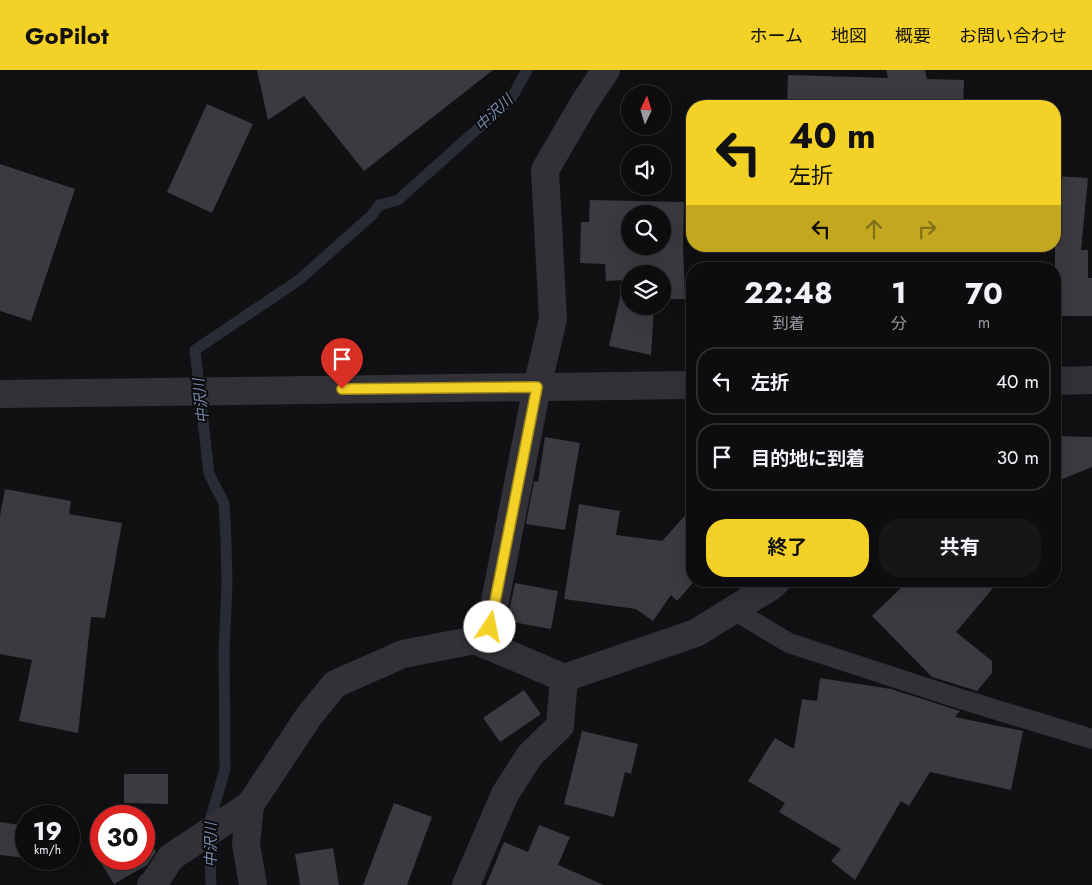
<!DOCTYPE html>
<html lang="ja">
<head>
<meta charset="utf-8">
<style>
  body { margin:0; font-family:Jost,"Noto Sans JP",sans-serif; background:#161517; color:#f1f3f6; height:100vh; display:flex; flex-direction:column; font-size:19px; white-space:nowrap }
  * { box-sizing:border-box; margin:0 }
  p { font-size:16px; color:#9a9b9e }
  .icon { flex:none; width:28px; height:28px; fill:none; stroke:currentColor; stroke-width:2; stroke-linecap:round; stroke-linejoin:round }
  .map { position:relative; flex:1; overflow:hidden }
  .sheet { position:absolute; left:686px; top:192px; width:375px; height:325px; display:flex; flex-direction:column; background:#0d0c0e; border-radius:20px; box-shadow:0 5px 20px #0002,0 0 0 1px #2d2c2e }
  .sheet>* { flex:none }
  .hud { position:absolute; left:686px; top:30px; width:375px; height:152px; border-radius:20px; box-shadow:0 5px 20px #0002,0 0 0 1px #2d2c2e; background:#f4d126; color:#111; overflow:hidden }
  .needle { width:32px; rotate:4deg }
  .controls { position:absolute; left:621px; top:15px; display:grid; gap:10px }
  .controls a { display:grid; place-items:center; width:50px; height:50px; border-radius:50%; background:#0d0c0e; box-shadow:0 5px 20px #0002,0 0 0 1px #2d2c2e; font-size:25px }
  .speed { position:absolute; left:15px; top:735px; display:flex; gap:10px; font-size:25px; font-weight:700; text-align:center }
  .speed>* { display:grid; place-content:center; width:65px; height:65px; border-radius:50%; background:#0d0c0e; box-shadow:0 5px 20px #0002,0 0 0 1px #2d2c2e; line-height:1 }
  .speed small { font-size:12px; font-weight:400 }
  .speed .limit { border:8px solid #d22; background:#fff; color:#111 }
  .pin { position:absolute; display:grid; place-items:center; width:42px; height:42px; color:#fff; margin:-51px -21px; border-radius:50% 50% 50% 0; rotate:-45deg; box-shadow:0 0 5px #0007 }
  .pin .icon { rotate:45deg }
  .me { position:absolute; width:55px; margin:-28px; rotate:11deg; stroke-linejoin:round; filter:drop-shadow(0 0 4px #0008) }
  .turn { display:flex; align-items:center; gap:18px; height:105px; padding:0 20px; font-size:22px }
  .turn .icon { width:65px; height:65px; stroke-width:2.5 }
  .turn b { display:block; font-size:35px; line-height:42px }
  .lanes { display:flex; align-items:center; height:48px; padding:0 20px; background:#0003; justify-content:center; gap:25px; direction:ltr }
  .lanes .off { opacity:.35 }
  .eta { display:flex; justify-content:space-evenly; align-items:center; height:85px; text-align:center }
  .eta b { font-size:30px; font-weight:700; line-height:35px }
  .cta { display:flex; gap:10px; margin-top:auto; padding:10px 20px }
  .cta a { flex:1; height:58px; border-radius:20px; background:#f4d126; color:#111; font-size:20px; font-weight:700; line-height:58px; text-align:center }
  .cta a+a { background:#161517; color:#f1f3f6 }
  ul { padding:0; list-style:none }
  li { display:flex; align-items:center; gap:15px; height:68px; margin:0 10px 8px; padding:0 10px; border:2px solid #2d2c2e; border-radius:20px }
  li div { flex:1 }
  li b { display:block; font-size:19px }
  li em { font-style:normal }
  header { display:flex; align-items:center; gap:30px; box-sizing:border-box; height:70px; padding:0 25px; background:#f4d126; color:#111 }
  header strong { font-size:24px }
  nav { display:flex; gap:28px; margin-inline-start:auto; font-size:18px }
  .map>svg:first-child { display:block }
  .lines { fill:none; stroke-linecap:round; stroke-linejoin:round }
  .stream { stroke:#272c35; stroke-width:11 }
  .building { fill:#3a3a3f; fill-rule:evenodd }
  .service { stroke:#313137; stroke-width:20 }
  .minor { stroke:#313137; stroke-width:28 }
  .tertiary { stroke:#313137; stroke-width:28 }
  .route-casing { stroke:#9f8819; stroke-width:12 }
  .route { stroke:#f4d126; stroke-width:9 }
  .labels { text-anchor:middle; stroke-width:4; stroke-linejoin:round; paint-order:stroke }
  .water-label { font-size:15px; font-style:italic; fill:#778caf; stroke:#0c0b0d }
</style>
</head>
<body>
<header>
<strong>GoPilot</strong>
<nav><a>ホーム</a><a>地図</a><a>概要</a><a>お問い合わせ</a></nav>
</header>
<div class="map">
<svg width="1092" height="815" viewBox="0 0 1092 815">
  <rect width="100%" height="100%" fill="#111012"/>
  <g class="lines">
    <!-- stream -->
    <path class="stream" d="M 211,815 L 209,754 L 225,699 L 224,581 L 227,513 L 226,470 L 224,433 L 209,404 L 195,280 L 299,210 L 372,145 L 379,135 L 398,130 L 511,29 L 527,0"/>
  </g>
  <!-- building -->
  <g class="building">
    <path d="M 257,0 L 493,0 L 364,101 L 304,26 L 268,50 Z"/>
    <path d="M 886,0 L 925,0 L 927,9 L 964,10 L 963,36 L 787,36 L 788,5 L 888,8 Z"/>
    <path d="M 207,34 L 253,54 L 212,143 L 167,122 Z"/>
    <path d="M 0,94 L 75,119 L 31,251 L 0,241 Z"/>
    <path d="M 1055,106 L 1088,108 L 1081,180 L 1088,180 L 1088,208 L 1092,208 L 1092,246 L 1055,246 Z"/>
    <path d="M 590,130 L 684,132 L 683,176 L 685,229 L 662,229 L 662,204 L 630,204 L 630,236 L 654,236 L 651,285 L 609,276 L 624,210 L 606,211 L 605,194 L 580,193 L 581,152 L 589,152 ZM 630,144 L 662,144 L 662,176 L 630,176 Z"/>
    <path d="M 1055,366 L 1092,367 L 1092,397 L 1055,412 Z"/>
    <path d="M 545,367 L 580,373 L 565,460 L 526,454 L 534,411 L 538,412 Z"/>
    <path d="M 5,419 L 71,431 L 69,444 L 122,453 L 105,548 L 91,547 L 78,663 L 19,651 L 32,590 L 0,584 L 0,446 Z"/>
    <path d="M 579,434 L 620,441 L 616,465 L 662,471 L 692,438 L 692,514 L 677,531 L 671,525 L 653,551 L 636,539 L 564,529 Z"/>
    <path d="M 908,511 L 999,511 L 956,562 L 992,591 L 992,603 L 977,621 L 932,607 L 872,546 Z"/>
    <path d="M 515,513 L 558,521 L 551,559 L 507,551 Z"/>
    <path d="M 820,608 L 891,619 L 960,641 L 955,647 L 1023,661 L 1011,720 L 930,702 L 909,736 L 901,731 L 855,810 L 831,791 L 841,779 L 779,742 L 785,733 L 748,711 L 775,668 L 794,679 L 802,629 L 817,631 Z"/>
    <path d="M 524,620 L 541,644 L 500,672 L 483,648 Z"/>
    <path d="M 582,661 L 638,674 L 631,704 L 625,702 L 614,747 L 564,734 Z"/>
    <path d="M 124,704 L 168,704 L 168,734 L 124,733 Z"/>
    <path d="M 394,733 L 432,747 L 407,815 L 363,815 Z"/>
    <path d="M 0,752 L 26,756 L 26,788 L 0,785 Z"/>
    <path d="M 539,755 L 570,767 L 558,795 L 604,815 L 486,815 L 504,772 L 528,782 Z"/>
    <path d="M 144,761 L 156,782 L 147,795 L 114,814 L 98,788 L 101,786 L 101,789 L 144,789 Z"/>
    <path d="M 333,778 L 339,815 L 300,815 L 295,784 Z"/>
  </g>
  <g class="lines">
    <!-- service -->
    <path class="service" d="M 734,540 L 789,573 L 951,626 L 1092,669"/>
    <!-- minor -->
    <g class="minor">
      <path d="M 475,570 L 564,608 L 696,563 L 770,517 L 777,511"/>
      <path d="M 151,815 L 154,813 L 171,787 L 250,735"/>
      <path d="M 253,815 L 246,774 L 250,735 L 309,646 L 335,614 L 403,584 L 475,570 L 490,557 L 537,317 L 553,249 L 545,100 L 584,33 L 606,0"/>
      <path d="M 466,815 L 505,724 L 530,685 L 560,656 L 564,608"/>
    </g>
    <!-- tertiary -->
    <g class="tertiary">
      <path d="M 1055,311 L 1092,310"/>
      <path d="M 0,324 L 692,315"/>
    </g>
  </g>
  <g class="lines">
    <!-- route casing -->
    <g class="route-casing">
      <path id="route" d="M 342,319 L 537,317 L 490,557"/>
    </g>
    <!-- route -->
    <use href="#route" class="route"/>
  </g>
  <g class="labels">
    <!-- water labels -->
    <g class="water-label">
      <text transform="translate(494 43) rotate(-44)" y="5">中沢川</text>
      <text transform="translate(201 331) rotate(-96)" y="5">中沢川</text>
      <text transform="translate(211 775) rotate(-90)" y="5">中沢川</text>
    </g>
  </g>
</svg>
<div class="controls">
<a><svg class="needle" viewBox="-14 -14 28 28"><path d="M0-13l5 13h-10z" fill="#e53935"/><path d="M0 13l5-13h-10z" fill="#9a9b9e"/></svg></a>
<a><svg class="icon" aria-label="sound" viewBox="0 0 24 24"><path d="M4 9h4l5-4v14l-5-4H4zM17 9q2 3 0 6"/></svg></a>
<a><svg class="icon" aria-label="search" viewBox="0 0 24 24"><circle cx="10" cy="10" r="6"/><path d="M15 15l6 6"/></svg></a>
<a><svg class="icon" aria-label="layers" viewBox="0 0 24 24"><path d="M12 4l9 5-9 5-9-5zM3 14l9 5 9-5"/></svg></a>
</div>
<div class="speed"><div>19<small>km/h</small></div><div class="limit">30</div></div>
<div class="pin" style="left:342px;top:319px;background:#d93025"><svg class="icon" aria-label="arrive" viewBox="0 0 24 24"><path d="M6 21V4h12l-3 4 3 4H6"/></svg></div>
<svg class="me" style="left:490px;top:557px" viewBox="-20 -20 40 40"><circle r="19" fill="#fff"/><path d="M0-13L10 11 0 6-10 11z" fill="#f4d126"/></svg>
<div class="hud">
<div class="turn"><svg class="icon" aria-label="left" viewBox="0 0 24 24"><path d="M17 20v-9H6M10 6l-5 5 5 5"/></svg><div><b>40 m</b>左折</div></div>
<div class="lanes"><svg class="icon" aria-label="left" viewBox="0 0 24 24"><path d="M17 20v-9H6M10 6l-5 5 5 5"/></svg><svg class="icon off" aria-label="ahead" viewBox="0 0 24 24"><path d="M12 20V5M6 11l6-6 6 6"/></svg><svg class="icon off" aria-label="right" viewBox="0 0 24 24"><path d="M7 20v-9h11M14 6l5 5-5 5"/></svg></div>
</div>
<section class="sheet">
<div class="eta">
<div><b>22:48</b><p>到着</p></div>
<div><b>1</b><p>分</p></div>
<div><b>70</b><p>m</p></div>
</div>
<ul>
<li><svg class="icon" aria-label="left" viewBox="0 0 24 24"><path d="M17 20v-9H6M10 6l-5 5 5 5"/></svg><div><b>左折</b></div><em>40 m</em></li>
<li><svg class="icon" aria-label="arrive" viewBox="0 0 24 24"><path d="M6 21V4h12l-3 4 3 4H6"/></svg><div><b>目的地に到着</b></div><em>30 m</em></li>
</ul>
<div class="cta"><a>終了</a><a>共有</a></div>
</section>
</div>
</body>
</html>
